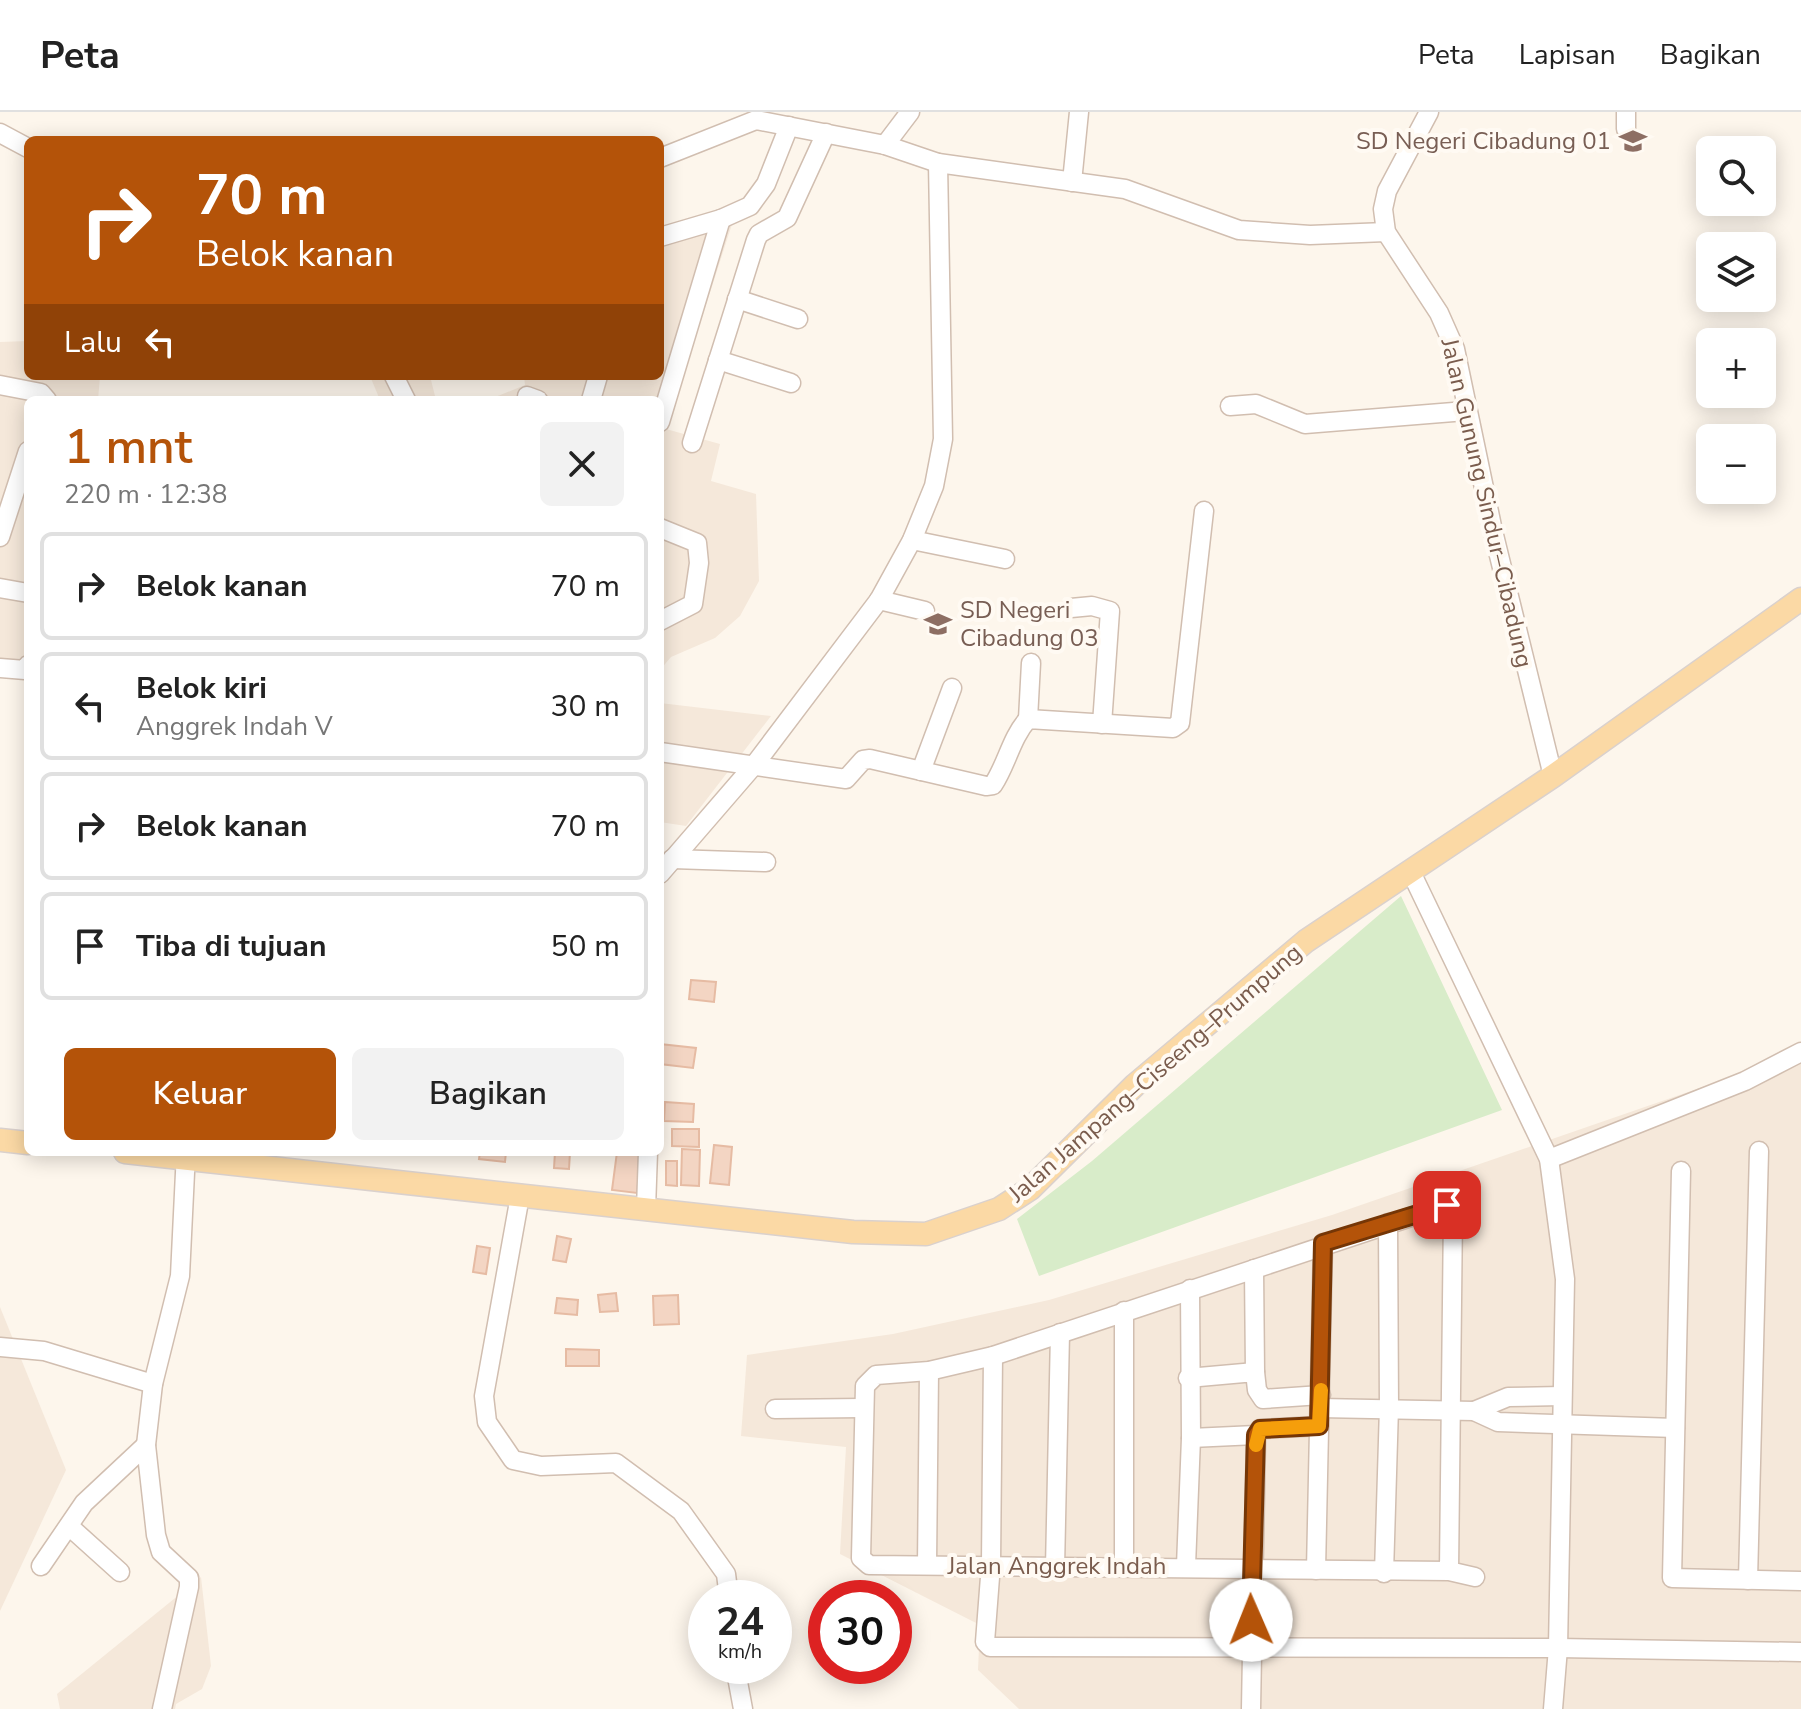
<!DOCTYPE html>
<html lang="id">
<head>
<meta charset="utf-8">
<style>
  body { margin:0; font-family:"Nunito Sans",sans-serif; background:#f2f2f2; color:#222; height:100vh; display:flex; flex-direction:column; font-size:30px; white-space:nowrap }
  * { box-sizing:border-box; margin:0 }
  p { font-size:26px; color:#767676 }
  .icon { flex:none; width:44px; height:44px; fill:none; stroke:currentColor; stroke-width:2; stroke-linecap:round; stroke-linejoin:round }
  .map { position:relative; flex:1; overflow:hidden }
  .panel { position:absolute; left:24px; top:284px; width:640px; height:760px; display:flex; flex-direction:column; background:#fff; border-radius:12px; box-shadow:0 4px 20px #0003 }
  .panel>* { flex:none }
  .banner { position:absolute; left:24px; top:24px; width:640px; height:244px; border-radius:12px; box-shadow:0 4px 20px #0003; background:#b45309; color:#fff; overflow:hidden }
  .buttons { position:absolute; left:1696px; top:24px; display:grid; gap:16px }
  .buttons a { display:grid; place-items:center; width:80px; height:80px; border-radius:12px; background:#fff; box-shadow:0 4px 20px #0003; font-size:40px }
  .speed { position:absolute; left:688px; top:1468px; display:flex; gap:16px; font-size:40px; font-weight:700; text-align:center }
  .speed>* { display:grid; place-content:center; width:104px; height:104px; border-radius:50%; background:#fff; box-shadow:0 4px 20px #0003; line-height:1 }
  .speed small { font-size:20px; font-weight:400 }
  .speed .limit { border:12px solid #d22; background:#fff; color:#111 }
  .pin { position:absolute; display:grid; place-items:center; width:68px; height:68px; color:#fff; margin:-34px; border-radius:16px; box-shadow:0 4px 12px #0006 }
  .me { position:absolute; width:88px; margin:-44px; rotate:359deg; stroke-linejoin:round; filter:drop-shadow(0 0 6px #0008) }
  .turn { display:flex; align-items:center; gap:28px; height:168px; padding:0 40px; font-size:36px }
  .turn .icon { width:104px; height:104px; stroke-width:2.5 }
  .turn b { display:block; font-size:56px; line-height:68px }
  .then { display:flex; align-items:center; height:76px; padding:0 40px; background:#0003; gap:16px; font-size:30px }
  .round { display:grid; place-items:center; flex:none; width:84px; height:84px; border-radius:12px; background:#f2f2f2 }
  .summary { display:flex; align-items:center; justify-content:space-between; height:136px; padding:0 40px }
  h1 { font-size:48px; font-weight:600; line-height:60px; color:#b45309 }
  .action { display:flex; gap:16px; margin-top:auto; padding:16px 40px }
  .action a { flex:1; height:92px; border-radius:12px; background:#b45309; color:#fff; font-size:32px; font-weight:600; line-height:92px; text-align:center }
  .action a+a { background:#f2f2f2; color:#222 }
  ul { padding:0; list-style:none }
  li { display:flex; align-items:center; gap:24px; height:108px; margin:0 16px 12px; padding:0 24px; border:4px solid #e0e0e0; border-radius:12px }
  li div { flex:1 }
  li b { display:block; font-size:30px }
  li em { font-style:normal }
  header { display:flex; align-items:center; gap:48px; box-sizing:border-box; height:112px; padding:0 40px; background:#fff; border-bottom:2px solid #e0e0e0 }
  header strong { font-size:38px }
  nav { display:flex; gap:44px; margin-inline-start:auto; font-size:28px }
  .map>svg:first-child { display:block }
  .residential { fill:#f5e8da }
  .green { fill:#d8ecc9 }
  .building { fill:#f3d5c3; stroke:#e6bba3; stroke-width:2 }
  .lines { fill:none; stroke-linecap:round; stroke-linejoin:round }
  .minor-casing { stroke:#d1beb0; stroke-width:21 }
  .major-casing { stroke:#dad1cd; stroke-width:25 }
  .minor { stroke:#fff; stroke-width:18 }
  .major { stroke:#fbd9a5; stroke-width:22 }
  .route-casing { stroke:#753606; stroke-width:20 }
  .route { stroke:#b45309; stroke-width:14 }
  .slow { stroke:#f59e0b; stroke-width:14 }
  .labels { text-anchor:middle; stroke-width:8; stroke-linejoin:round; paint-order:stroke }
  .education-label { font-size:24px; fill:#785e54; stroke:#fffaf3; text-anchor:end }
  .street-label { font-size:24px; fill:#7a5c4d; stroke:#fffaf3 }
</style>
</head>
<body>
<header>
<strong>Peta</strong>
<nav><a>Peta</a><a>Lapisan</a><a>Bagikan</a></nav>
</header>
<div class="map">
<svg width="1801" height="1597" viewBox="0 0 1801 1597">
  <rect width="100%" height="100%" fill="#fdf6ec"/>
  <!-- residential -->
  <g class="residential">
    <path d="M 735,103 L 666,317 L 720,332 L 711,369 L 756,382 L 759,469 L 740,504 L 715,526 L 671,545 L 660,558 L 660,288 L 488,288 L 525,273 L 524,264 L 660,264 L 660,134 Z"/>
    <path d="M 28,229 L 28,264 L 100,264 L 98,288 L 28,288 L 28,561 L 0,561 L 0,230 Z"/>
    <path d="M 370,264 L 430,264 L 436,288 L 380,288 Z"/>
    <path d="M 660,591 L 771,604 L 686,714 L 660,710 Z"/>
    <path d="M 1801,941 L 1801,1597 L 1019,1597 L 978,1558 L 980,1513 L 840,1442 L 846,1335 L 741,1324 L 747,1243 L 893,1222 L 1049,1188 L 1332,1103 Z"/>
    <path d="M 0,1195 L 66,1358 L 0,1499 Z"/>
    <path d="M 201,1465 L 211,1554 L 202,1577 L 176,1592 L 175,1597 L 60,1597 L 57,1582 Z"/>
  </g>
  <!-- green -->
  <path class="green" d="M 1401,784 L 1502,998 L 1039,1164 L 1017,1107 L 1092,1049 Z"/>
  <!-- building -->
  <g class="building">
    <path d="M 691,868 L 716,870 L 714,890 L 689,887 Z"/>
    <path d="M 660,932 L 696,936 L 693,956 L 660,952 Z"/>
    <path d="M 665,990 L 694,992 L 693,1010 L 664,1009 Z"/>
    <path d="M 672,1017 L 699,1017 L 699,1035 L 672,1034 Z"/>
    <path d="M 714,1033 L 732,1035 L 729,1073 L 710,1071 Z"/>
    <path d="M 682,1037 L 700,1038 L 699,1074 L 681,1073 Z"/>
    <path d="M 480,1040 L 506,1040 L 505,1050 L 479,1047 Z"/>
    <path d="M 555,1040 L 570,1040 L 569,1057 L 554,1056 Z"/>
    <path d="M 617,1040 L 641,1040 L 637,1081 L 612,1078 Z"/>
    <path d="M 666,1049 L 677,1049 L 677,1074 L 666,1073 Z"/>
    <path d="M 557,1124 L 571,1127 L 566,1150 L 553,1148 Z"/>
    <path d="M 477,1134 L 490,1136 L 486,1162 L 473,1160 Z"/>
    <path d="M 616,1181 L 618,1199 L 600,1200 L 598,1183 Z"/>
    <path d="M 678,1183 L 679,1212 L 654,1213 L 653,1184 Z"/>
    <path d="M 557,1186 L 578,1188 L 577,1203 L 555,1201 Z"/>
    <path d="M 566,1237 L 599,1238 L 599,1254 L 566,1254 Z"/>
  </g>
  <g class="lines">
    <!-- minor casing -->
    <g class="minor-casing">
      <g id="minor">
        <path d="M 1429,0 L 1387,79 L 1383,97 L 1386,120 L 1439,201 L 1455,237 L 1493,419 L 1553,664"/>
        <path d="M 1626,17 L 1626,0"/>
        <path d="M 0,21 L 28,36"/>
        <path d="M 885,33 L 910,0"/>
        <path d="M 660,46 L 756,8 L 885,33 L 938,51"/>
        <path d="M 1072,70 L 1079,0"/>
        <path d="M 721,107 L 750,94 L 766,72 L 789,14"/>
        <path d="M 660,125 L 721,107 L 660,310"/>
        <path d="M 737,187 L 798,207"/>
        <path d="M 718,248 L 791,271"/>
        <path d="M 394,264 L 406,288"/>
        <path d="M 0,273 L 41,281 L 47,288"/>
        <path d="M 527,284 L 538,288"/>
        <path d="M 591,288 L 598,264"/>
        <path d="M 1230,294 L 1256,292 L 1305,312 L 1466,299"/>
        <path d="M 692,331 L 756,128 L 759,122 L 787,106 L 826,21"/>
        <path d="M 660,416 L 697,431 L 699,451 L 693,492 L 660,509"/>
        <path d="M 0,425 L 28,339"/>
        <path d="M 912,428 L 1005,447"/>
        <path d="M 0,476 L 28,481"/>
        <path d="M 879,488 L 925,499"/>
        <path d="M 1071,496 L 1092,494 L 1110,499 L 1102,612"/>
        <path d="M 0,556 L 25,558 L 28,553"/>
        <path d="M 1028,607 L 1031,551"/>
        <path d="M 660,640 L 846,667 L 863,648 L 870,647 L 986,674 L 993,673 C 1007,652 1011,626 1028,607 L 1173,616 L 1180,611 L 1204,399"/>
        <path d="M 921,659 L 952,576"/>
        <path d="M 672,747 L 766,750"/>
        <path d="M 1410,758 L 1549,1047 L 1565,1167 L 1558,1536 L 1553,1597"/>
        <path d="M 660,762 L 755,652 L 879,488 L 912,428 L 934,374 L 943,327 L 938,51 L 1125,77 L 1239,118 L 1310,123 L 1386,120"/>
        <path d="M 1549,1047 L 1745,969 L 1801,940"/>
        <path d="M 1681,1059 L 1672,1466 L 1801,1469"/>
        <path d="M 520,1084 L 484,1284 L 487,1310 L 513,1348 L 541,1354 L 616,1351 L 681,1399 L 726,1462 L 729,1486"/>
        <path d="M 646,1097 L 648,1040"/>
        <path d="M 1254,1157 L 1255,1260"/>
        <path d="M 0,1235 L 44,1239 L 153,1272"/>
        <path d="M 993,1244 L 991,1452 L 985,1530 L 990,1535 L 1558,1536 L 1801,1540"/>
        <path d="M 1188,1266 L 1255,1260 L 1257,1278 L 1263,1287 L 1321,1283"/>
        <path d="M 1320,1296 L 1474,1299 L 1498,1310 L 1675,1316"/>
        <path d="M 775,1297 L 862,1296"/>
        <path d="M 1474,1299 L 1508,1285 L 1562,1284"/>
        <path d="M 1191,1326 L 1256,1323 L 1260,1317 L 1319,1314"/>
        <path d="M 70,1415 L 120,1460"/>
        <path d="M 927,1453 L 929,1259"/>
        <path d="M 41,1454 L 84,1391 L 146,1333"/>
        <path d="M 1186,1454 L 1191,1326 L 1190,1177"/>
        <path d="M 1124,1455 L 1124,1199"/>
        <path d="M 1055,1456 L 1060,1221"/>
        <path d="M 1316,1458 L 1323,1131"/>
        <path d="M 1449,1459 L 1453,1100 L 1447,1093 L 993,1244 L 929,1259 L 876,1263 L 865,1274 L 861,1446 L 869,1453 L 1449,1459 L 1475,1465"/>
        <path d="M 1384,1461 L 1389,1295 L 1388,1111"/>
        <path d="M 1748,1468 L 1759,1039"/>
        <path d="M 735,1554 L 743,1597"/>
        <path d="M 162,1597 L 189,1475 L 189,1466 L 161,1440 L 156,1423 L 146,1333 L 153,1272 L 180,1164 L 186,1040"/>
        <path d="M 1251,1597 L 1256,1323"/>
      </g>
    </g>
    <!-- major casing -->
    <g class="major-casing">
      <g id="major">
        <path d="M 0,1028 L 28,1031"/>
        <path d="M 125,1040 L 853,1120 L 926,1122 L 999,1097 L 1030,1077 L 1135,973 L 1306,829 L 1553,664 L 1801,487"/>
      </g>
    </g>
    <!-- minor -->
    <use href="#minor" class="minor"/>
    <!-- major -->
    <use href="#major" class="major"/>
  </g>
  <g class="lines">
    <!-- route casing -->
    <g class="route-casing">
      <path id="route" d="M 1251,1508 L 1256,1323 L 1260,1317 L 1319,1314 L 1323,1131 L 1447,1093"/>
    </g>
    <!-- route -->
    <use href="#route" class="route"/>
    <!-- slow -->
    <path class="slow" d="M 1256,1333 L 1260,1317 L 1319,1314 L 1321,1278"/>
  </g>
  <!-- icons -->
  <defs>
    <g id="school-bare" transform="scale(2.16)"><path d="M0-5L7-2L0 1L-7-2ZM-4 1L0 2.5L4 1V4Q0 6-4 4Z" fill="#8d6e63" stroke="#fffaf3" stroke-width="2.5" paint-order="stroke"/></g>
  </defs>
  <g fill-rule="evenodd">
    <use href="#school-bare" x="1633" y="29"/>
    <use href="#school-bare" x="938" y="512"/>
  </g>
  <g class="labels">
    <!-- education labels -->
    <g class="education-label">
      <text x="1611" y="37">SD Negeri Cibadung 01</text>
      <text x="960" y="506" text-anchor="start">SD Negeri<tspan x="960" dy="28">Cibadung 03</tspan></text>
    </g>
    <!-- street labels -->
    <g class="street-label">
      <text transform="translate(1487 391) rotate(77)" y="8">Jalan Gunung Sindur–Cibadung</text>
      <text transform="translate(1155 961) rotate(-41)" y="8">Jalan Jampang–Ciseeng–Prumpung</text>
      <text x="1057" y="1462">Jalan Anggrek Indah</text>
    </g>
  </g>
</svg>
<div class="buttons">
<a><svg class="icon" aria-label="search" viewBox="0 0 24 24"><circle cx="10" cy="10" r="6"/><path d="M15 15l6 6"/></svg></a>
<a><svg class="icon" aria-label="layers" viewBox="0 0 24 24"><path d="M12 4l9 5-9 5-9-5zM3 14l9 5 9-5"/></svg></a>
<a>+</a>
<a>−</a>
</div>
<div class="speed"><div>24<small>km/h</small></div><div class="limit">30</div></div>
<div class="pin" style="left:1447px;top:1093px;background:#d93025"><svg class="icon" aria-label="arrive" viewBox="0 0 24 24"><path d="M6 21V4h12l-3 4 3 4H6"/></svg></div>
<svg class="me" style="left:1251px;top:1508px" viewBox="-20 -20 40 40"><circle r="19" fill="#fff"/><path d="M0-13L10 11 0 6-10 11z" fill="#b45309"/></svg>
<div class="banner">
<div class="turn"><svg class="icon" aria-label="right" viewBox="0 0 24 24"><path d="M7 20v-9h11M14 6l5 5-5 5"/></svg><div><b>70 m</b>Belok kanan</div></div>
<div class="then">Lalu<svg class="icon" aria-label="left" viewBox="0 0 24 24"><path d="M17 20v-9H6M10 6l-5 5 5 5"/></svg></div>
</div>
<section class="panel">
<div class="summary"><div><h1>1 mnt</h1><p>220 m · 12:38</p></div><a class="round"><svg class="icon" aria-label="close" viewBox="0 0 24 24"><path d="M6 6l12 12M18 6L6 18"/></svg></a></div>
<ul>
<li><svg class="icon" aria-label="right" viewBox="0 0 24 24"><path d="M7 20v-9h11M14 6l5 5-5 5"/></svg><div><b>Belok kanan</b></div><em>70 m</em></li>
<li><svg class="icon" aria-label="left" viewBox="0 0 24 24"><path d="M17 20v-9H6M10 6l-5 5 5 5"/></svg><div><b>Belok kiri</b><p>Anggrek Indah V</p></div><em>30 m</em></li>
<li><svg class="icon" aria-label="right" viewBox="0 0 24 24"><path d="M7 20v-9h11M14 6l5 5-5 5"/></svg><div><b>Belok kanan</b></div><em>70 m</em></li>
<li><svg class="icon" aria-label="arrive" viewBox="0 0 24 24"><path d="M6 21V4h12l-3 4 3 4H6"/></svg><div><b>Tiba di tujuan</b></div><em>50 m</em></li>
</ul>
<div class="action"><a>Keluar</a><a>Bagikan</a></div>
</section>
</div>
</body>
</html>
